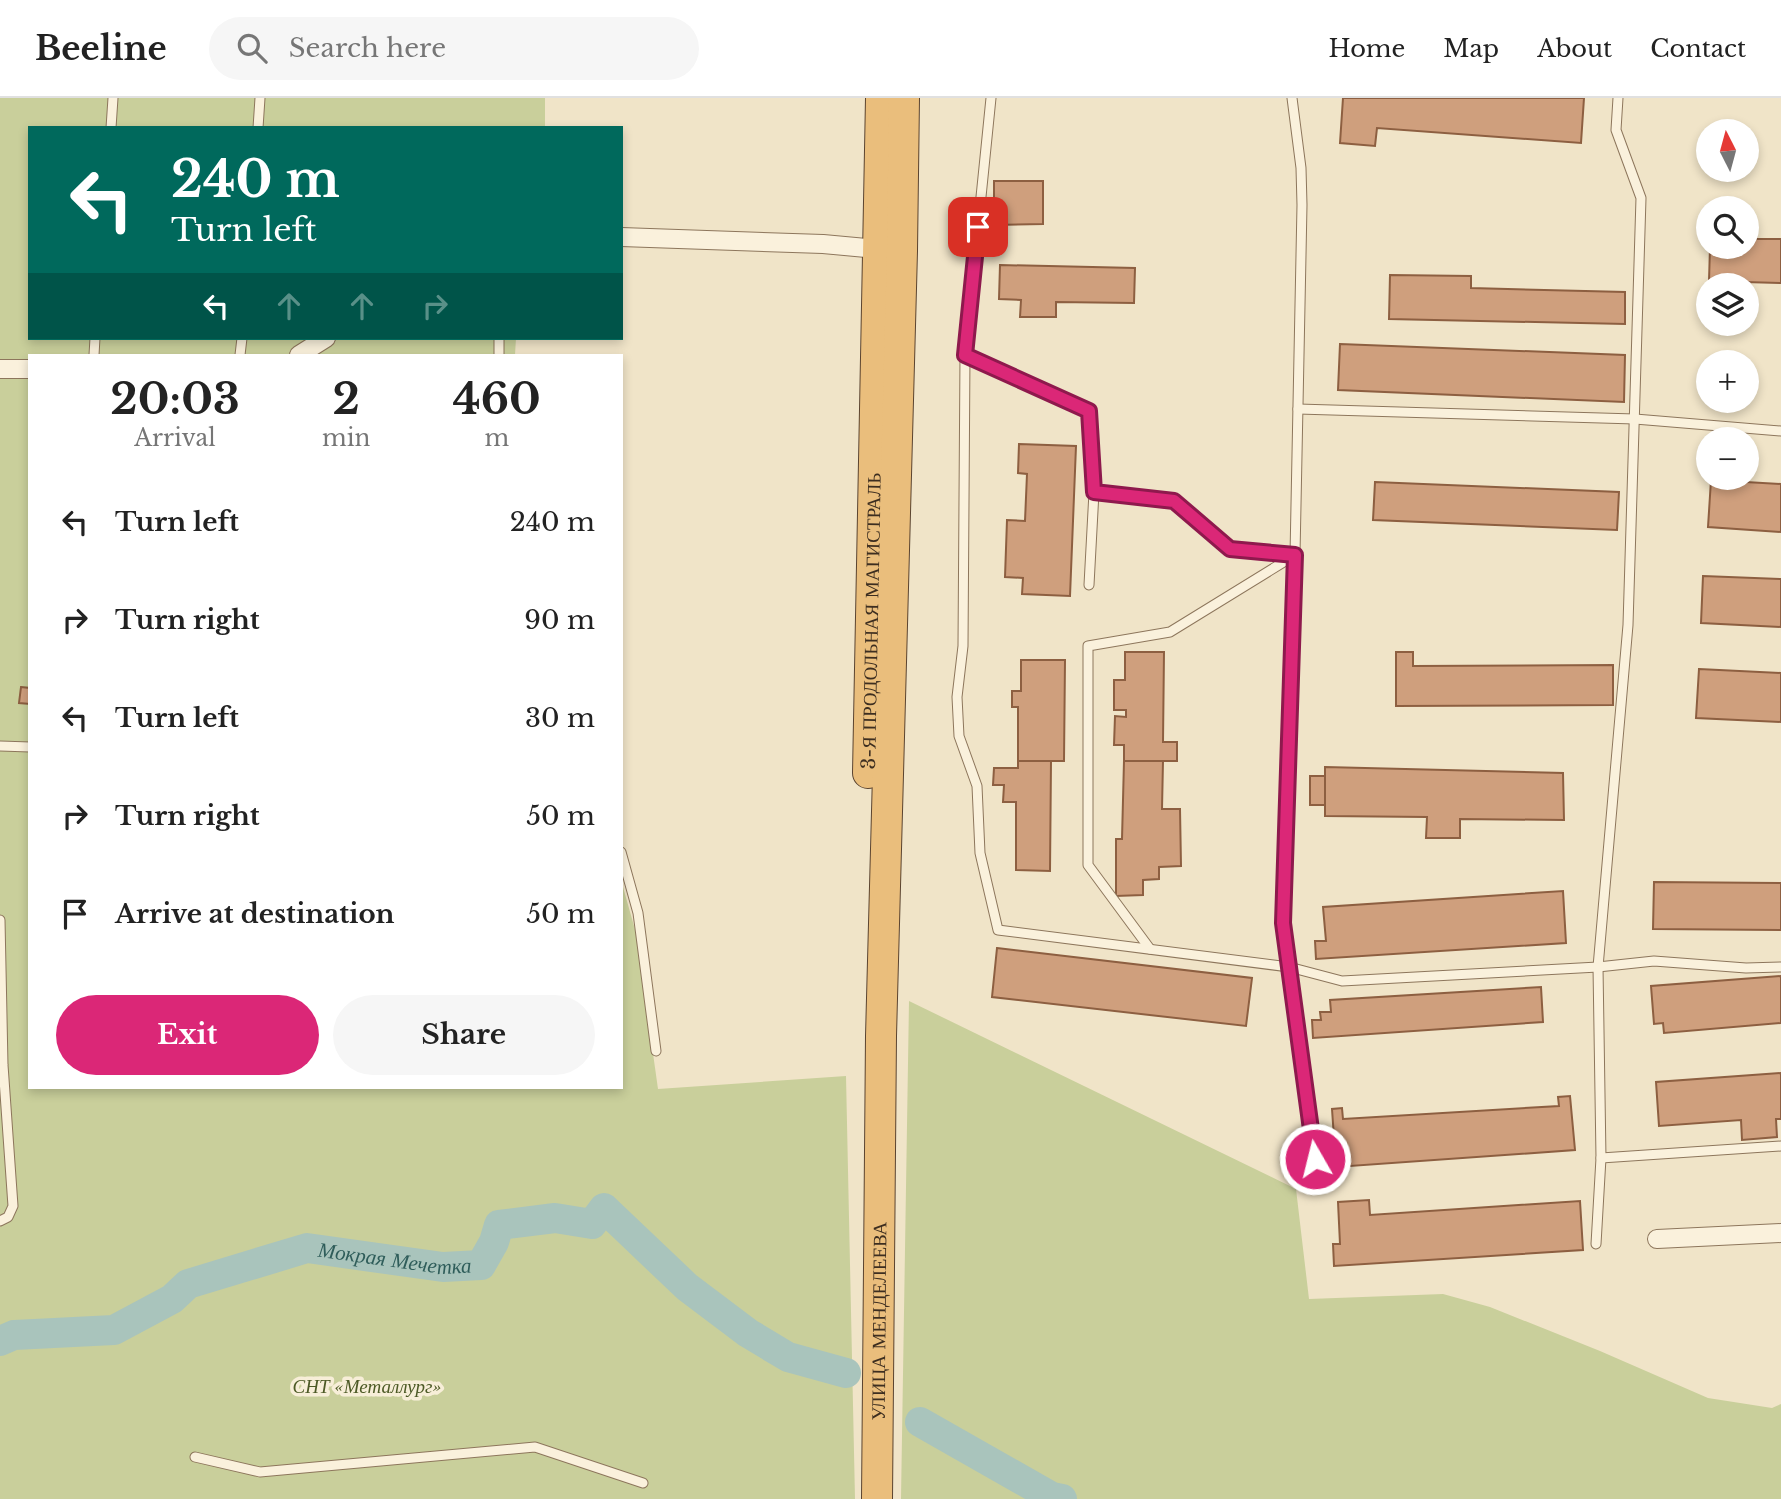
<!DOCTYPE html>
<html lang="en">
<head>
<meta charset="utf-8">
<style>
  body { margin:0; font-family:"Libre Baskerville",serif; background:#f6f6f6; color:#222; height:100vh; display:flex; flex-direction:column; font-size:26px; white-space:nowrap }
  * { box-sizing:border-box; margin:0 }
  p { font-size:23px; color:#767676 }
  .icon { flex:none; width:38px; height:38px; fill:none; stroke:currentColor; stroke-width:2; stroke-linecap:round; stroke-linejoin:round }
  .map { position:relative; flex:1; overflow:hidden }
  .panel { position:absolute; left:28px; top:256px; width:595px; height:735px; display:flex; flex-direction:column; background:#fff; border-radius:0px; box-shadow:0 4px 10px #0003 }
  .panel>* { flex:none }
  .banner { position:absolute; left:28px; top:28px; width:595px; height:214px; border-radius:0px; box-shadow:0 4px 10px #0003; background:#00695c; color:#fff; overflow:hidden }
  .needle { width:46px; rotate:354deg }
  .tools { position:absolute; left:1696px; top:21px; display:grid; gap:14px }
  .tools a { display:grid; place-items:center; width:63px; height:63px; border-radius:50%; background:#fff; box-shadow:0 4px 10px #0003; font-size:35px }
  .pin { position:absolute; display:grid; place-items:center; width:60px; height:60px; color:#fff; margin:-30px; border-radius:14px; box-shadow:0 4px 10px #0006 }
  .me { position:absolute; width:77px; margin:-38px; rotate:352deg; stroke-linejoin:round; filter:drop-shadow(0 0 5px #0008) }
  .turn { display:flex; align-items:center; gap:24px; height:147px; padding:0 28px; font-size:32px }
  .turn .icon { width:91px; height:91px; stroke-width:2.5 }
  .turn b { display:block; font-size:49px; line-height:60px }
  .lanes { display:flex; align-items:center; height:66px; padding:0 28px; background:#0003; justify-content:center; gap:35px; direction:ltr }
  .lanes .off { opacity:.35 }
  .eta { display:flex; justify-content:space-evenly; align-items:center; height:119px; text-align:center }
  .eta b { font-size:42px; font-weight:700; line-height:49px }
  .button { display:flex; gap:14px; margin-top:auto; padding:14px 28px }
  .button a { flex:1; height:80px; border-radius:42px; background:#db2777; color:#fff; font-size:28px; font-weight:700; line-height:80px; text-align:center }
  .button a+a { background:#f6f6f6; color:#222 }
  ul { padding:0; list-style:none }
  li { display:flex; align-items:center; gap:21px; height:98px; padding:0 28px }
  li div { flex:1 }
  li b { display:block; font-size:26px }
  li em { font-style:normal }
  header { display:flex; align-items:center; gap:42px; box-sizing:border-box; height:98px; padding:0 35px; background:#fff; border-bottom:2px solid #e0e0e0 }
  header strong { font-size:33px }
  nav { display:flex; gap:38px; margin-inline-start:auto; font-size:24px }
  .search { width:490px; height:63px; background:#f6f6f6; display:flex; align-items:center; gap:18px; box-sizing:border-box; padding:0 24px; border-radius:38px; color:#767676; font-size:26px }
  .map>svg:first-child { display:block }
  .green { fill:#c9cf9b }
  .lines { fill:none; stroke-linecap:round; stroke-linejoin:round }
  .river { stroke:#a9c4bc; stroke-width:30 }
  .building { fill:#cf9f7d; stroke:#8d5f41; stroke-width:2 }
  .service-casing { stroke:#8d765c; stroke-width:11 }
  .minor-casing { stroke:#8d765c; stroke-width:20 }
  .trunk-casing { stroke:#5b4430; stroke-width:32 }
  .service { stroke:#faf1dc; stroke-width:9 }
  .minor { stroke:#faf1dc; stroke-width:18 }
  .trunk { stroke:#eabe7c; stroke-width:30 }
  .route-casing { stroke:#8e194d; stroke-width:18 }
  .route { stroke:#db2777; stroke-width:12 }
  .labels { text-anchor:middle; stroke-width:7; stroke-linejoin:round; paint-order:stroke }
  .street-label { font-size:19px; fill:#3d2e20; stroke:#f7eed8 }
  .park-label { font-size:19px; font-style:italic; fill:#4d5a26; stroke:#f7eed8 }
  .water-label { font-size:21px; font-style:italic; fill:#2f5d5a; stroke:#f7eed8 }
</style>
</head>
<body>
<header>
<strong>Beeline</strong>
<div class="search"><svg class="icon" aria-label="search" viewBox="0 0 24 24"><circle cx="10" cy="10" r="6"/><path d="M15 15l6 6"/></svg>Search here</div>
<nav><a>Home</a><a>Map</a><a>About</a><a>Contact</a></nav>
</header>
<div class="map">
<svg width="1781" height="1401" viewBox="0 0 1781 1401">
  <rect width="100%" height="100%" fill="#f0e4c8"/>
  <!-- green -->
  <g class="green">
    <path d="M 0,0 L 545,0 L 545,30 L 30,30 L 30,240 L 516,240 L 515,257 L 30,257 L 30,989 L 621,989 L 621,782 L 636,835 L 658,991 L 846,978 L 855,1401 L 0,1401 Z"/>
    <path d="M 909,903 L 1296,1091 L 1309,1201 L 1443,1196 L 1490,1209 L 1600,1253 L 1708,1300 L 1772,1310 L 1781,1306 L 1781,1401 L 901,1401 Z"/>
  </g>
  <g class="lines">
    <!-- river -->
    <g class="river">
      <path id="s1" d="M 0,1243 L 14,1237 L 114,1232 L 172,1201 L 188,1186 L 307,1150 L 443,1169 L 481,1167 L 494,1144 L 499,1127 L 555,1120 L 592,1126 L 604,1110 L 687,1189 L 748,1235 L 788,1259 L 846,1275"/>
      <path d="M 920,1324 L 1052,1399 L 1062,1401"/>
    </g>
  </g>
  <!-- building -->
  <g class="building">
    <path d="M 1343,0 L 1584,0 L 1581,45 L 1377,30 L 1375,48 L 1340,45 Z"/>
    <path d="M 994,83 L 1043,83 L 1043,126 L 994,127 Z"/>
    <path d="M 1746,141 L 1781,141 L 1781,185 L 1709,183 L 1710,149 L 1746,149 Z"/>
    <path d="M 1000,167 L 1135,170 L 1134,205 L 1056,204 L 1056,219 L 1020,219 L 1021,202 L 999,201 Z"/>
    <path d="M 1390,177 L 1471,178 L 1471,190 L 1625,194 L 1625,226 L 1389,221 Z"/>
    <path d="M 1340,246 L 1625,257 L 1624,304 L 1338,292 Z"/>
    <path d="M 1019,346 L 1076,348 L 1070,498 L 1022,496 L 1023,480 L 1005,479 L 1007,422 L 1025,423 L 1027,376 L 1018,375 Z"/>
    <path d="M 1711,382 L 1781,386 L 1781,434 L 1708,429 Z"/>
    <path d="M 1375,384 L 1619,394 L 1617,432 L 1373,422 Z"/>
    <path d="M 1703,478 L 1781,481 L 1781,529 L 1701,525 Z"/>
    <path d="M 1125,554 L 1164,554 L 1163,644 L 1177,644 L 1177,663 L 1124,663 L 1124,647 L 1114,647 L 1115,618 L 1126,619 L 1126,612 L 1114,612 L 1114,582 L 1125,582 Z"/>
    <path d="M 1396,554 L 1413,554 L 1413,568 L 1613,567 L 1613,607 L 1396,608 Z"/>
    <path d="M 1021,562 L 1065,562 L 1064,663 L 1018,663 L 1018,609 L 1012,609 L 1012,593 L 1021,593 Z"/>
    <path d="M 1699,571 L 1781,575 L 1781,624 L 1696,620 Z"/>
    <path d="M 21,589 L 30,590 L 30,606 L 19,605 Z"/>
    <path d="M 1018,663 L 1051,663 L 1050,773 L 1016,772 L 1016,704 L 1003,704 L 1004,687 L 993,687 L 994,670 L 1018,670 Z"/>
    <path d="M 1124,663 L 1163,663 L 1162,711 L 1180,711 L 1181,768 L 1159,769 L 1159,781 L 1143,782 L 1143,797 L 1116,798 L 1116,741 L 1122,741 Z"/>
    <path d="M 1325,669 L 1563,675 L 1564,722 L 1460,721 L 1460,740 L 1426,740 L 1427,719 L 1325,718 Z"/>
    <rect x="1310" y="678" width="15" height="29"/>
    <path d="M 1654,784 L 1781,785 L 1781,832 L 1653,831 Z"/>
    <path d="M 1563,793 L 1566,845 L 1316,861 L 1315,843 L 1326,843 L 1323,809 Z"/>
    <path d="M 997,850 L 1252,880 L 1246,928 L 992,899 Z"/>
    <path d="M 1781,878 L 1781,925 L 1664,935 L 1663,925 L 1654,926 L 1651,888 Z"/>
    <path d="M 1541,889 L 1543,924 L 1313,940 L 1312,922 L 1321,922 L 1320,914 L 1331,914 L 1330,902 Z"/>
    <path d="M 1781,975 L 1781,1021 L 1776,1021 L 1777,1039 L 1742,1042 L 1741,1022 L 1659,1028 L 1656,984 Z"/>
    <path d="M 1570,998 L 1575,1052 L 1336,1069 L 1332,1011 L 1342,1010 L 1343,1021 L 1559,1008 L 1558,999 Z"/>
    <path d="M 1369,1102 L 1370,1117 L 1580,1103 L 1583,1152 L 1334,1168 L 1333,1146 L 1340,1146 L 1338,1104 Z"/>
  </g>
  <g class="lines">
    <!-- service casing -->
    <g class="service-casing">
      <g id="service">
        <path d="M 991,0 L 965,257 L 963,548 L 957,599 L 959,638 L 977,688 L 980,755 L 998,832 L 1289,869 L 1342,883 L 1598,869 L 1654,863 L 1746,870 L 1781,869"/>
        <path d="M 1292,0 L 1301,70 L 1302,107 L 1295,457 L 1289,603 L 1283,825 L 1315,1061"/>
        <path d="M 111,30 L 113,0"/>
        <path d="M 258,30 L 260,0"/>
        <path d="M 499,240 L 499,257"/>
        <path d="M 94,257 L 95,240"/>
        <path d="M 240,257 L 242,240"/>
        <path d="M 965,257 L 1089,313 L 1094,394 L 1089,487"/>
        <path d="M 1298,311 L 1635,321 L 1781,333"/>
        <path d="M 1094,394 L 1174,403 L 1230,451 L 1295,457"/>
        <path d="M 0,648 L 30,649"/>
        <path d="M 621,754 L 638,815 L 656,953"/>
        <path d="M 0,822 L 3,967 L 13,1108 L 8,1119 L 0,1123"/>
        <path d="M 1150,851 L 1088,767 L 1088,548 L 1170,534 L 1295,457"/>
        <path d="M 1601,1060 L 1781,1048"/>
        <path d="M 1596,1146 L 1601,1060 L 1598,869 L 1628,527 L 1641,100 L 1616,32 L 1618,0"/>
        <path d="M 195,1359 L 260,1374 L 535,1349 L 643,1385"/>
      </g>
    </g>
    <!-- minor casing -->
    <g class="minor-casing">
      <g id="minor">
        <path d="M 621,139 L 823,146 L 877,151"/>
        <path d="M 299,257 L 326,240"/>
        <path d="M 0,271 L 30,271"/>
        <path d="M 1657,1141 L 1781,1135"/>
      </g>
    </g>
    <!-- trunk casing -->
    <g class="trunk-casing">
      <g id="trunk">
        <path id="s2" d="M 868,675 L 881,0"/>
        <path id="s3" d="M 877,1401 L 881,938 L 902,153 L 904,0"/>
      </g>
    </g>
    <!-- service -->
    <use href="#service" class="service"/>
    <!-- minor -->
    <use href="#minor" class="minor"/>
    <!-- trunk -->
    <use href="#trunk" class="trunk"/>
  </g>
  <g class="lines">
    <!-- route casing -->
    <g class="route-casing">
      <path id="route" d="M 978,129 L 965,257 L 1089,313 L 1094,394 L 1174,403 L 1230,451 L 1295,457 L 1283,825 L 1315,1061"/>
    </g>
    <!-- route -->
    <use href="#route" class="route"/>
  </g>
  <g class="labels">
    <!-- street labels -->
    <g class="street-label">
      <text dy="7" stroke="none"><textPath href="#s2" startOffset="152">3-Я ПРОДОЛЬНАЯ МАГИСТРАЛЬ</textPath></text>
      <text dy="7" stroke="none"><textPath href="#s3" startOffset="178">УЛИЦА МЕНДЕЛЕЕВА</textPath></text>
    </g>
    <!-- park labels -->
    <g class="park-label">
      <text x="367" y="1295">СНТ «Металлург»</text>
    </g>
    <!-- water labels -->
    <g class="water-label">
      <text dy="7" stroke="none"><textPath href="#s1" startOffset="416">Мокрая Мечетка</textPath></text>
    </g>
  </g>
</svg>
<div class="tools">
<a><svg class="needle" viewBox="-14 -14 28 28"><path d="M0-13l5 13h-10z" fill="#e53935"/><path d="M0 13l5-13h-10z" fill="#767676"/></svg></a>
<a><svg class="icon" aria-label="search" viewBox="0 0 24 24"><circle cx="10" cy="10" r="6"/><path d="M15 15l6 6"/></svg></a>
<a><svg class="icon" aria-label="layers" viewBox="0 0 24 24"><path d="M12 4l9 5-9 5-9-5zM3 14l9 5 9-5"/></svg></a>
<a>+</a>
<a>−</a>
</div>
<div class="pin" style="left:978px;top:129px;background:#d93025"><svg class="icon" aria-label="arrive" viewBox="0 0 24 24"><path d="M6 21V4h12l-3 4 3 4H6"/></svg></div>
<svg class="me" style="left:1315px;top:1061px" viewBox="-20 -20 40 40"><circle r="17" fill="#db2777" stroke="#fff" stroke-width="3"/><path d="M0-11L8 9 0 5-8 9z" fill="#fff"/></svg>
<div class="banner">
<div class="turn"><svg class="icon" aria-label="left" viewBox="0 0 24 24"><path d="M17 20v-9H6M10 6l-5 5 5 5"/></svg><div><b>240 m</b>Turn left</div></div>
<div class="lanes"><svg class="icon" aria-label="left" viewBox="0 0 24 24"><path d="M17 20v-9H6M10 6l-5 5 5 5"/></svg><svg class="icon off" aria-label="ahead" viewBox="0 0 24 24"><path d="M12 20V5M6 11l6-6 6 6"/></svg><svg class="icon off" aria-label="ahead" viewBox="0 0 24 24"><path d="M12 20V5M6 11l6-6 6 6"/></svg><svg class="icon off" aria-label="right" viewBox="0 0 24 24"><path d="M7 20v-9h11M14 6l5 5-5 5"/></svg></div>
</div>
<section class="panel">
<div class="eta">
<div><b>20:03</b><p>Arrival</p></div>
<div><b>2</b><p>min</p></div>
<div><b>460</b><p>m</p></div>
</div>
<ul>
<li><svg class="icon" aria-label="left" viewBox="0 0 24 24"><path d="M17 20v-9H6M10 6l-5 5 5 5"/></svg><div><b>Turn left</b></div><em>240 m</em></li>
<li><svg class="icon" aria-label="right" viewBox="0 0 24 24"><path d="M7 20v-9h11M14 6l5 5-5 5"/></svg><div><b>Turn right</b></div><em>90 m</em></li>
<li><svg class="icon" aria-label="left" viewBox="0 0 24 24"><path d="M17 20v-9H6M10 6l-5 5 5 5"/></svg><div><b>Turn left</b></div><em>30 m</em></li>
<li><svg class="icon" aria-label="right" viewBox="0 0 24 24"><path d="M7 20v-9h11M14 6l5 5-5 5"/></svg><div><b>Turn right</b></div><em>50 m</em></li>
<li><svg class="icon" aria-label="arrive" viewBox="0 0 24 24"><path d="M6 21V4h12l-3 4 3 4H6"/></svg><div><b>Arrive at destination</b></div><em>50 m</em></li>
</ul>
<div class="button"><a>Exit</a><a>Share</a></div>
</section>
</div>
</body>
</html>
